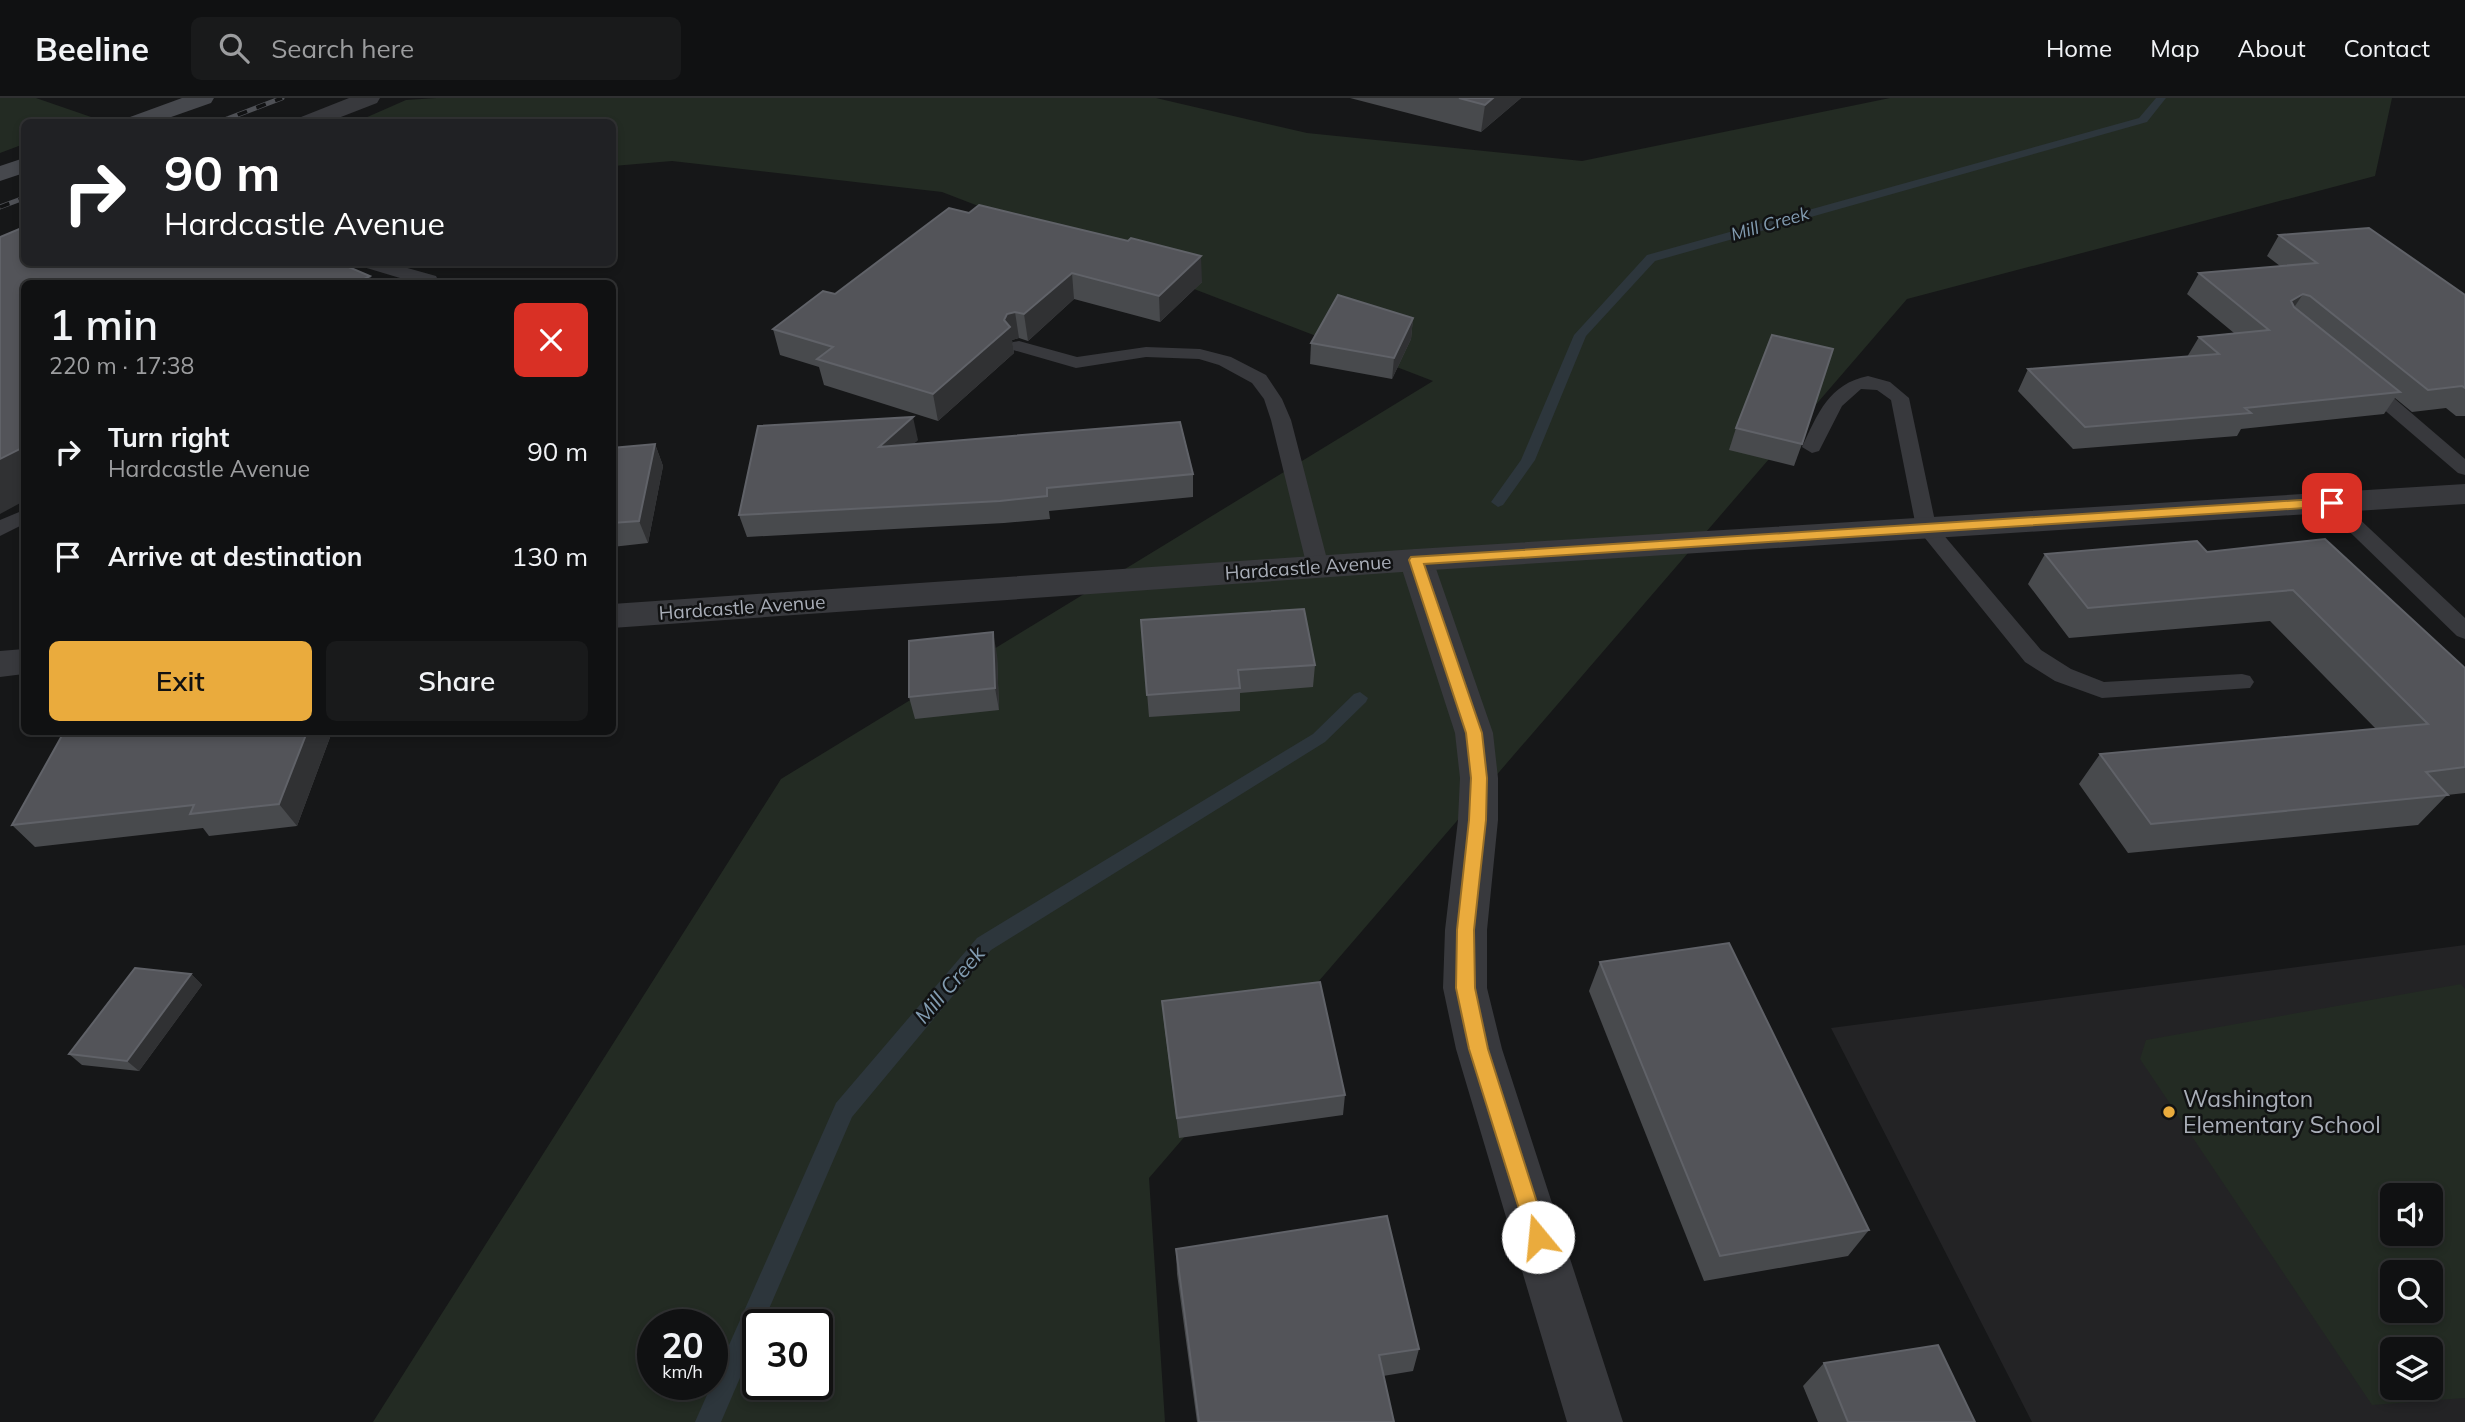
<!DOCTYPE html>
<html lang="en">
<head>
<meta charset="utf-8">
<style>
  body { margin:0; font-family:Mulish,sans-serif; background:#191a1b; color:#f1f3f6; height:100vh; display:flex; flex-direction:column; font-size:26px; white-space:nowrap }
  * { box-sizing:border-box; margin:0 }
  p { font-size:23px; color:#9c9d9f }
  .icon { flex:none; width:38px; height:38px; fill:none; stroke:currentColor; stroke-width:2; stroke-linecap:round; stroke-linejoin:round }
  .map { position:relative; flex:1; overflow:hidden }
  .panel { position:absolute; left:21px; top:182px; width:595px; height:455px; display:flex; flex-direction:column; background:#101112; border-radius:10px; box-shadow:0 4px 10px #0003,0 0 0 2px #303132 }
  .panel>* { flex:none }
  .banner { position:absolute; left:21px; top:21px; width:595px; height:147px; border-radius:10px; box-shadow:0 4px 10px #0003,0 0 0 2px #303132; background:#202124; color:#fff; overflow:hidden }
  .controls { position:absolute; left:2380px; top:1085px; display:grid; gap:14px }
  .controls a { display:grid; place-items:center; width:63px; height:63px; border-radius:10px; background:#101112; box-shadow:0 4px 10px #0003,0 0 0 2px #303132; font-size:35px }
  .speed { position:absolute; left:637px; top:1211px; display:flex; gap:14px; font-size:35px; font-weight:700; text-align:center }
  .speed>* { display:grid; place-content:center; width:91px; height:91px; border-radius:50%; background:#101112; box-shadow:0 4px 10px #0003,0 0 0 2px #303132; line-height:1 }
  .speed small { font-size:18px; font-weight:400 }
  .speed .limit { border:4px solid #111; border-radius:10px; background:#fff; color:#111 }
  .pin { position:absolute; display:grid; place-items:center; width:60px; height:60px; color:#fff; margin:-30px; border-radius:14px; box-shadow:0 4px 10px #0006 }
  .me { position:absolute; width:77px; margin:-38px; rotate:343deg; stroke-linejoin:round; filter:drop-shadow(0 0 5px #0008) }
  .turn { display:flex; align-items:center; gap:24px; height:147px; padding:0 28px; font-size:32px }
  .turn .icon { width:91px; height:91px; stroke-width:2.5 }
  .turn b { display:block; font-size:49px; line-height:60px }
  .round { display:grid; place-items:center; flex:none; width:74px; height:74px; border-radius:10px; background:#191a1b }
  .headline { display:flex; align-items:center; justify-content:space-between; height:119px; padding:0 28px }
  h1 { font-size:42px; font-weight:600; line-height:52px }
  .cta { display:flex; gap:14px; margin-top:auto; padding:14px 28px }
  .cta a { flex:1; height:80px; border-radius:10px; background:#eaab3d; color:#111; font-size:28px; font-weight:600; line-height:80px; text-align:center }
  .cta a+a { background:#191a1b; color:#f1f3f6 }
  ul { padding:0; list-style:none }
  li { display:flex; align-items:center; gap:21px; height:105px; padding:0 28px }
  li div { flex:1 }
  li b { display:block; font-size:26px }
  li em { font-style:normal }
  header { display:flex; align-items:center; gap:42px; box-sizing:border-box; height:98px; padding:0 35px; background:#101112; border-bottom:2px solid #303132 }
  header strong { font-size:33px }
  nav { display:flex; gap:38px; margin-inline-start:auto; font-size:24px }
  .search { width:490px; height:63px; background:#191a1b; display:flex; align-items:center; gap:18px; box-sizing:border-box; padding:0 24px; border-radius:10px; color:#9c9d9f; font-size:26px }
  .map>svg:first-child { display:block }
  .built { fill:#232325; fill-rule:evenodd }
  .green { fill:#232b23; fill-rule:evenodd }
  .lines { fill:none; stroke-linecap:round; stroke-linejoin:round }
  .stream { fill:#2d363c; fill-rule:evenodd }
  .service { fill:#38393d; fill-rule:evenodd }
  .minor { fill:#38393d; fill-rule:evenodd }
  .tertiary { fill:#38393d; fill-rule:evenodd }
  .secondary { fill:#46484d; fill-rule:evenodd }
  .rail-casing { stroke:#4f5156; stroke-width:5 }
  .rail { stroke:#111213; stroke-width:3.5; stroke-dasharray:10; stroke-linecap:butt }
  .wall { fill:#484a4d }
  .shaded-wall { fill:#303133 }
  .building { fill:#535459; stroke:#606268; stroke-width:2 }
  .route { fill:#eaab3d; stroke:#986f28; stroke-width:2 }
  .poi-dot { fill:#eaab3d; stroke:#111213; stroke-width:2.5 }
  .labels { text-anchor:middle; stroke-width:5; stroke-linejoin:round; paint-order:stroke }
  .far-water-label { font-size:18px; font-style:italic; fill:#829cb1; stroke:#111213 }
  .street-label { font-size:19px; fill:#a9aeb8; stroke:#111213 }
  .water-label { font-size:21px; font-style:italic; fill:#829cb1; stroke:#111213 }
  .near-poi-label { font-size:23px; fill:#a9aeb8; stroke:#111213; text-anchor:start }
</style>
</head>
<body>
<header>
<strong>Beeline</strong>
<div class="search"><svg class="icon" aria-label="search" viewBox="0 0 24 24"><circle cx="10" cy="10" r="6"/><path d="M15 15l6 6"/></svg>Search here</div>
<nav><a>Home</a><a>Map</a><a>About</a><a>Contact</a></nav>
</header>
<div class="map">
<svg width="2465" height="1324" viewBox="0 0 2465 1324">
  <rect width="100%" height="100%" fill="#161718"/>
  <!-- built -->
  <path class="built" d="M 2465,847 L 2465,1324 L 2032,1324 L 1831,930 ZM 2392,1097 L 2431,1097 L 2431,1136 L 2392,1136 ZM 2392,1174 L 2431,1174 L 2431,1213 L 2392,1213 ZM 2392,1251 L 2431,1251 L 2431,1290 L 2392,1290 Z"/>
  <!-- green -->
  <g class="green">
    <path d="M 0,0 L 36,0 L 94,20 L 82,24 L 24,24 L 24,46 L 0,55 Z"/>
    <path d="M 436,0 L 1156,0 L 1307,35 L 1582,63 L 1890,0 L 2392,0 L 2375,78 L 1907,201 L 1149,1080 L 1165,1324 L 373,1324 L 781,681 L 1433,283 L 942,94 L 672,63 L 613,68 L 612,24 L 356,24 L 406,2 ZM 653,1227 L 712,1227 L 712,1286 L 653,1286 ZM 758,1227 L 817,1227 L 817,1286 L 758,1286 Z"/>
    <path d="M 2461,886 L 2465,891 L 2465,1300 L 2372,1307 L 2140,961 L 2146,942 ZM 2392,1097 L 2431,1097 L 2431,1136 L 2392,1136 ZM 2392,1174 L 2431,1174 L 2431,1213 L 2392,1213 ZM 2392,1251 L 2431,1251 L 2431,1290 L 2392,1290 Z"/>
  </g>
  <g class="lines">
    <!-- stream -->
    <g class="stream">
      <path d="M 2156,0 L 2166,0 L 2147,24 L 1655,163 L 1586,238 L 1535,362 L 1503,407 L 1498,409 L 1491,404 L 1521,362 L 1574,237 L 1647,157 L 2139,20 Z"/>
      <path d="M 1360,594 L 1368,600 L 1366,604 L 1325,644 L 991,852 L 852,1019 L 762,1227 L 758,1227 L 758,1238 L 721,1324 L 695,1324 L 836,1005 L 977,840 L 1313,636 L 1354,596 Z"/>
    </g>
    <!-- service -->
    <g class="service">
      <path d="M 358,164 L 386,164 L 436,178 L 438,182 L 437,186 L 420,186 L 360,168 Z"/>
      <path d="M 1019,243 L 1077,259 L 1146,249 L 1200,251 L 1231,259 L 1266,277 L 1282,301 L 1291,322 L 1329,469 L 1326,474 L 1310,474 L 1307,469 L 1271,322 L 1264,301 L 1252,285 L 1219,267 L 1199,261 L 1146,259 L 1076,270 L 1013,252 L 1010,248 L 1013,244 Z"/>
      <path d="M 1868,278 L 1890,284 L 1909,300 L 1936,428 L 2041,552 L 2071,571 L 2104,584 L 2242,576 L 2250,578 L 2254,584 L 2250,590 L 2102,600 L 2055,583 L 2025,564 L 1916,429 L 1891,302 L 1877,292 L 1861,291 L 1842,308 L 1819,353 L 1812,355 L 1802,349 C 1818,315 1829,286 1868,278 Z"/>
      <path d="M 2367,281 L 2374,283 L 2465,361 L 2465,377 L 2458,375 L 2360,291 L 2358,287 Z"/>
      <path d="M 2331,399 L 2338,401 L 2465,520 L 2465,541 L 2457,538 L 2324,409 L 2321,405 L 2324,401 Z"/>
      <path d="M 24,412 L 24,426 L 0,438 L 0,422 Z"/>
    </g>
    <!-- minor -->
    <g class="minor">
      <path d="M 349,0 L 380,0 L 377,5 L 328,24 L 298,24 L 301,19 Z"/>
      <path d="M 1416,451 L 1428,454 L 1433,462 L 1493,635 L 1498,680 L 1498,722 L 1487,832 L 1487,890 L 1502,951 L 1623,1324 L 1567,1324 L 1456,951 L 1443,890 L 1445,832 L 1458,722 L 1460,680 L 1455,635 L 1399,462 L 1404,454 Z"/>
    </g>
    <!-- tertiary -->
    <g class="tertiary">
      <path d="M 2465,386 L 2465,406 L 1416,473 L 612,530 L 612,506 L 1416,451 Z"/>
      <path d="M 24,551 L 24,576 L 0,579 L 0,553 Z"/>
    </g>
    <!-- secondary -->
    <g class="secondary">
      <path d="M 182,0 L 214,0 L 211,5 L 157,24 L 127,24 L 130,19 Z"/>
      <path d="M 24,60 L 24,75 L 0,83 L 0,68 Z"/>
    </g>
    <!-- rail casing -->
    <g class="rail-casing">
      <g id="rail">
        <path d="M 219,24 L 282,0"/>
        <path d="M 0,109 L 24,100"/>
      </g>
    </g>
    <!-- rail -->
    <use href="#rail" class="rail"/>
  </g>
  <!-- wall -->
  <g class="wall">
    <path d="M 1350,0 L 1521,0 L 1481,34 Z"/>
    <path d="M 969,115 L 1202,184 L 1160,224 L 1074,201 L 1028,243 L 1019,240 L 1012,242 L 1014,255 L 938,323 L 824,287 L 819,269 L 780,257 L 773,231 L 835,196 Z"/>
    <path d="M 2279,137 L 2465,197 L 2465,318 L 2456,318 L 2446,310 L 2412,314 L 2395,300 L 2384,316 L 2241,331 L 2237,338 L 2073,351 L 2018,293 L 2028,271 L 2187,259 L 2199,239 L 2234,235 L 2187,196 L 2199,175 L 2280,168 L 2267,158 Z"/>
    <path d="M 1413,220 L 1411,241 L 1392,281 L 1310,266 L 1311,245 Z"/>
    <path d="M 1736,330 L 1802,346 L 1794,368 L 1729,352 Z"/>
    <path d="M 918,342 L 912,347 L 1193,376 L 1193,399 L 1049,413 L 1050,421 L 1004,425 L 747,439 L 739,417 Z"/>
    <path d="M 655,346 L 663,368 L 648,445 L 612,449 L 612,350 Z"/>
    <path d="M 2207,454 L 2465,570 L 2465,695 L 2447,697 L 2418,727 L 2128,755 L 2079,686 L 2100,656 L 2376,631 L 2270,523 L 2069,540 L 2028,486 L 2045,456 Z"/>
    <path d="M 1141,522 L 1315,567 L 1313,589 L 1240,595 L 1240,613 L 1149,619 Z"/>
    <path d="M 997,557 L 999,612 L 915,621 L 909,599 Z"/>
    <path d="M 332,634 L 297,728 L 209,738 L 203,730 L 35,749 L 12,727 Z"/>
    <path d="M 1600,864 L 1869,1132 L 1848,1158 L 1704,1183 L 1589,893 Z"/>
    <path d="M 191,876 L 202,887 L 139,973 L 82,967 L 69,956 Z"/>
    <path d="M 1162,903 L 1345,997 L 1343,1017 L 1179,1040 L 1164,924 Z"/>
    <path d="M 1176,1151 L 1419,1251 L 1413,1273 L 1383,1278 L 1394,1324 L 1197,1324 L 1177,1176 Z"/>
    <path d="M 1824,1265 L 1975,1324 L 1818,1324 L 1803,1288 Z"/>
  </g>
  <!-- shaded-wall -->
  <g class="shaded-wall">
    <path d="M 1493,0 L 1521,0 L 1481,34 L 1485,7 Z"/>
    <path d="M 1201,158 L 1202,184 L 1160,224 L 1159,198 Z"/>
    <path d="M 1072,175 L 1074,201 L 1028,243 L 1024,216 Z"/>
    <path d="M 370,178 L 374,186 L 355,186 Z"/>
    <path d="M 2303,196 L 2289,217 L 2291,203 Z"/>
    <path d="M 1015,214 L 1019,240 L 1012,242 L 1014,255 L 938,323 L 933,296 L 1004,222 L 1007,216 Z"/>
    <path d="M 1413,220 L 1411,241 L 1392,281 L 1394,260 Z"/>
    <path d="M 913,319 L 918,342 L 884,372 L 879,349 Z"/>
    <path d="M 655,346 L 663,368 L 648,445 L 639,423 Z"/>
    <path d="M 24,349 L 24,403 L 0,416 L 0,361 Z"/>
    <path d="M 993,534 L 997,557 L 999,612 L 995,590 Z"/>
    <path d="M 307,634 L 332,634 L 297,728 L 279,706 Z"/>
    <path d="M 191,876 L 202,887 L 139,973 L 127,963 Z"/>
  </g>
  <!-- building -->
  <g class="building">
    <path d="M 1459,0 L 1493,0 L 1485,7 Z"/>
    <path d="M 979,107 L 1128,143 L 1131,140 L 1201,158 L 1159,198 L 1072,175 L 1024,216 L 1015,214 L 1007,216 L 1004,222 L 1010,229 L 933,296 L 817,261 L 833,249 L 773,231 L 823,193 L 835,196 L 949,110 L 969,115 Z"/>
    <path d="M 24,129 L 24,164 L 337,164 L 370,178 L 355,186 L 24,186 L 24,349 L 0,361 L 0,139 Z"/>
    <path d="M 2369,130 L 2465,197 L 2465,290 L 2462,288 L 2428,292 L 2310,198 L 2303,196 L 2291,203 L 2294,209 L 2400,294 L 2245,310 L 2251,315 L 2085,329 L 2028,271 L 2219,256 L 2199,239 L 2269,232 L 2199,175 L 2317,165 L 2279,137 Z"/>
    <path d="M 1338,197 L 1413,220 L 1394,260 L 1311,245 Z"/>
    <path d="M 1772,237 L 1833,251 L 1802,346 L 1736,330 Z"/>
    <path d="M 913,319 L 879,349 L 1180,324 L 1193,376 L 1047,390 L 1047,398 L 1000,403 L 739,417 L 758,328 Z"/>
    <path d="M 655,346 L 639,423 L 612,425 L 612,350 Z"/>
    <path d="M 2325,441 L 2465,570 L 2465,669 L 2426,674 L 2448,697 L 2151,726 L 2100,656 L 2428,626 L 2293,492 L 2088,510 L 2045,456 L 2197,443 L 2207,454 Z"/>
    <path d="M 1304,511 L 1315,567 L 1238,572 L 1240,590 L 1147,597 L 1141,522 Z"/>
    <path d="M 993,534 L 995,590 L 909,599 L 909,543 Z"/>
    <path d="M 64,634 L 307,634 L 279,706 L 190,716 L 194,707 L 12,727 Z"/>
    <path d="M 1729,845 L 1869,1132 L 1720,1158 L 1600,864 Z"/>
    <path d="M 135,870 L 191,876 L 127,963 L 69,956 Z"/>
    <path d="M 1320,884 L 1345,997 L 1177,1020 L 1162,903 Z"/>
    <path d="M 1387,1118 L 1419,1251 L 1379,1257 L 1394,1324 L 1199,1324 L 1176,1151 Z"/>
    <path d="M 1938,1247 L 1975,1324 L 1848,1324 L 1824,1265 Z"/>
  </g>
  <!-- route -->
  <path class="route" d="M 2332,400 L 2336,402 L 2336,408 L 1424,466 L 1482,635 L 1487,680 L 1486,722 L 1474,832 L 1475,890 L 1488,951 L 1548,1139 L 1545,1146 L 1538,1149 L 1530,1146 L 1469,951 L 1456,890 L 1457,832 L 1469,722 L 1471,680 L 1466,635 L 1409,462 L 1411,459 Z"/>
  <!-- markers -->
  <circle class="poi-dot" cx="2169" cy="1014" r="7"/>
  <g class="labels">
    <!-- far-water labels -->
    <g class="far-water-label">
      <text transform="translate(1770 126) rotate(-16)" y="6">Mill Creek</text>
    </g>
    <!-- street labels -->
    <g class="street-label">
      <text transform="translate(1308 469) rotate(-4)" y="7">Hardcastle Avenue</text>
      <text transform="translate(742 509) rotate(-4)" y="7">Hardcastle Avenue</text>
    </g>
    <!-- water labels -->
    <g class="water-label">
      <text transform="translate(950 887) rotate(-49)" y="7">Mill Creek</text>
    </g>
    <!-- near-poi labels -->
    <g class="near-poi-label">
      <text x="2183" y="1009">Washington<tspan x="2183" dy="26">Elementary School</tspan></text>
    </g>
  </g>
</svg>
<div class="controls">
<a><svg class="icon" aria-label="sound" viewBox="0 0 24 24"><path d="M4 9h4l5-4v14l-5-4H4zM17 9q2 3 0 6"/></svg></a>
<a><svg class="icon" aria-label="search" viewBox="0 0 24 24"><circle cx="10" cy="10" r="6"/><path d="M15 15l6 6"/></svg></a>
<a><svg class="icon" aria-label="layers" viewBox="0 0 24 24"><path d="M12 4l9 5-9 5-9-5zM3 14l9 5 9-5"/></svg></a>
</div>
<div class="speed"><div>20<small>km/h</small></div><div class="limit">30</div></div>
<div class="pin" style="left:2332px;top:405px;background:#d93025"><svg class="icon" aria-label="arrive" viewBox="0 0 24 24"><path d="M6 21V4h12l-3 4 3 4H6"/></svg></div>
<svg class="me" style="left:1538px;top:1139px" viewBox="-20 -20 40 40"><circle r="19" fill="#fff"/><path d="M0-13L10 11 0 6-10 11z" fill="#eaab3d"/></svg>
<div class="banner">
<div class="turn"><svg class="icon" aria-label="right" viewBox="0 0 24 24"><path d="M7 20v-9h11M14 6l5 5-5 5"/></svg><div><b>90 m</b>Hardcastle Avenue</div></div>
</div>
<section class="panel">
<div class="headline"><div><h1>1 min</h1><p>220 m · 17:38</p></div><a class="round" style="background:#d93025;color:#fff"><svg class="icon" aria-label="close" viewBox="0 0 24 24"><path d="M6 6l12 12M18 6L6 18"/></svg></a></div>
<ul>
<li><svg class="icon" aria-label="right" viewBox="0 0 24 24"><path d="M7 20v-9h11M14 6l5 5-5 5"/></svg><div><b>Turn right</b><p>Hardcastle Avenue</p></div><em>90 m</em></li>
<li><svg class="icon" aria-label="arrive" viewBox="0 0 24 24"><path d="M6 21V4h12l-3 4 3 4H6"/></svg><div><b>Arrive at destination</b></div><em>130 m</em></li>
</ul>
<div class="cta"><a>Exit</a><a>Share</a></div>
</section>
</div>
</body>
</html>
